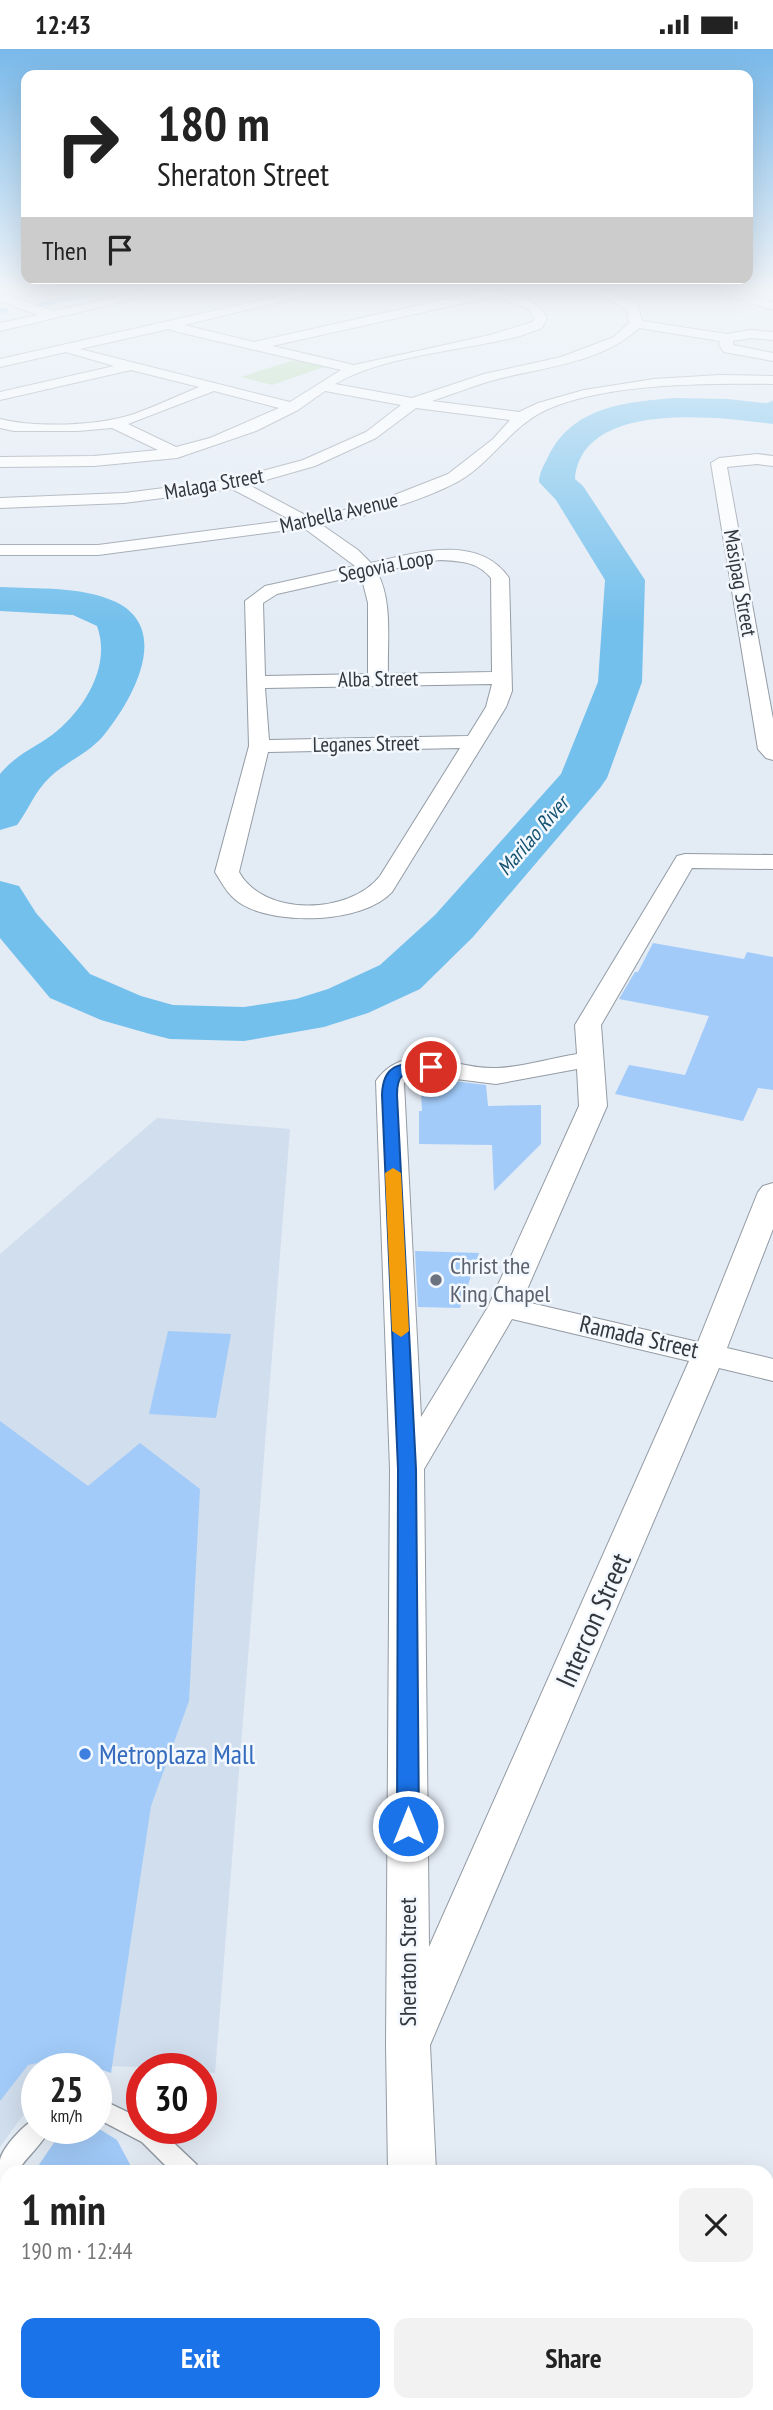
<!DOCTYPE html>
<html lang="en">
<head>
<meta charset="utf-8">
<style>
  body { margin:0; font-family:"PT Sans Narrow",sans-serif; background:#f2f2f2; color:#222; height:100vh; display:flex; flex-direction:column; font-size:26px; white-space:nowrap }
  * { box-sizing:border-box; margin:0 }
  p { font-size:23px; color:#767676 }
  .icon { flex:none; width:38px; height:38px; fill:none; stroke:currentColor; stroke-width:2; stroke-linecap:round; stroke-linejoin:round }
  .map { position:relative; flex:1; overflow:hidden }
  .panel { position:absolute; left:0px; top:2116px; width:774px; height:247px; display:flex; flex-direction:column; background:#fff; border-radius:21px 21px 0 0; box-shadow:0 7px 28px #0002 }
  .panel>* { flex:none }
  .hud { position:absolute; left:21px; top:21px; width:732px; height:214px; border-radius:14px; box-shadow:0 7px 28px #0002; background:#fff; color:#222; overflow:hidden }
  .speed { position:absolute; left:21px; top:2004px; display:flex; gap:14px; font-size:35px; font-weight:700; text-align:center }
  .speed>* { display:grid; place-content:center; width:91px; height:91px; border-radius:50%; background:#fff; box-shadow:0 7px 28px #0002; line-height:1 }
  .speed small { font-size:18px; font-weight:400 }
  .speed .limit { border:10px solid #d22; background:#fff; color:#111 }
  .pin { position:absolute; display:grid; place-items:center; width:60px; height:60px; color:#fff; margin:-30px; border:4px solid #fff; border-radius:50%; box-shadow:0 2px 7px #0007 }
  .me { position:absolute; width:77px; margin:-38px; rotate:0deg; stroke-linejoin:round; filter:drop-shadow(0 0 5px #0008) }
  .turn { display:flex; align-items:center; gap:24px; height:147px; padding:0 21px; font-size:32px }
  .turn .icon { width:91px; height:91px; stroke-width:2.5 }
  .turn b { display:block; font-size:49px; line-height:60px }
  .then { display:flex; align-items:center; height:66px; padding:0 21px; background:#0003; gap:14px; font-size:26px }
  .round { display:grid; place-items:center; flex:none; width:74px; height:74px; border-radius:14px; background:#f2f2f2 }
  .headline { display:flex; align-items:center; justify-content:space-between; height:119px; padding:0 21px }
  h1 { font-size:42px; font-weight:700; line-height:52px }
  .cta { display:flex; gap:14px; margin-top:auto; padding:14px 21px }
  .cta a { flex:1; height:80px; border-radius:14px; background:#1a73e8; color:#fff; font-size:28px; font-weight:700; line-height:80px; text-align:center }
  .cta a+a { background:#f2f2f2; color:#222 }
  .status { display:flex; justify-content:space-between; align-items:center; height:49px; padding:0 35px; background:#fff; direction:ltr }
  .status svg { height:19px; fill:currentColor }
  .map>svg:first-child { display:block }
  .built { fill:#d1deed }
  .green { fill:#b0d9ab }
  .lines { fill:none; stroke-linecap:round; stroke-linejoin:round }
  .stream { stroke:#74c0ec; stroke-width:5 }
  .river { fill:#74c0ec; fill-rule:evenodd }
  .building { fill:#a2cbf9 }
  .service-casing { stroke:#939ba4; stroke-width:3 }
  .minor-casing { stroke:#939ba4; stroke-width:2 }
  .service { fill:#fff; fill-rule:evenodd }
  .minor { fill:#fff; fill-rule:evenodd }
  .route { fill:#1a73e8; stroke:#114b97; stroke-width:2 }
  .slow { fill:#f59e0b }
  .worship-dot { fill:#6b7280; stroke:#f3f8fe; stroke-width:2.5 }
  .shop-dot { fill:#3f7fe0; stroke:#f3f8fe; stroke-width:2.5 }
  .labels { text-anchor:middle; stroke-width:5; stroke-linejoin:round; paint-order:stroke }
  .far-street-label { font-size:21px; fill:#33363a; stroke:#f3f8fe }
  .far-water-label { font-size:21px; font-style:italic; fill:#175371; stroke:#f3f8fe }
  .worship-label { font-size:24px; fill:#5b616d; stroke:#f3f8fe; text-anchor:start }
  .street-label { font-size:24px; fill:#33363a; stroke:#f3f8fe }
  .near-street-label { font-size:28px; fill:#33363a; stroke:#f3f8fe }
  .near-shop-label { font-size:28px; fill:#366cbe; stroke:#f3f8fe; text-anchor:start }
</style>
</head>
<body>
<div class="status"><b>12:43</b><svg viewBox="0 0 49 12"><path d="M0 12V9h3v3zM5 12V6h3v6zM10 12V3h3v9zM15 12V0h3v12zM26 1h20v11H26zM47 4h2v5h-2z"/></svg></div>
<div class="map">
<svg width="773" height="2361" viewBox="0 0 773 2361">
  <rect width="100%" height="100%" fill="#e3ebf5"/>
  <!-- built -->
  <path class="built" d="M 157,1069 L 290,1080 L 215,2024 L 201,2023 L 201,2020 L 104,2017 L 96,2020 L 37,2020 L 37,2047 L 0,2098 L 0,1205 Z"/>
  <!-- green -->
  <path class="green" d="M 294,311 L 324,318 L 272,336 L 241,328 Z"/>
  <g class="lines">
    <!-- stream -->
    <g class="stream">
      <path d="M 42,255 L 99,243"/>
      <path d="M 0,262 L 6,261"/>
      <path d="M 756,362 L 773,354"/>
    </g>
    <!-- river -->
    <g class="river">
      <path d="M 674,349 L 728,350 L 773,355 L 773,375 C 719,368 582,350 575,430 L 583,437 L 645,531 L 642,633 L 607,729 L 600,739 L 473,888 L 420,940 L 368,964 L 324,978 L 244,992 L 170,990 L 150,985 L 101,971 L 50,949 L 0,889 L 0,832 L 19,837 L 36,864 L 90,925 L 141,947 L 173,956 L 244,958 L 296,950 L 328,940 L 380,916 L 435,866 L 561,725 L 598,633 L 605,531 L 556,451 L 539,433 C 539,424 544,416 548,408 C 572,358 624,353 674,349 Z"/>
      <path d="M 0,538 C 38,540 81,537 116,553 C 173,581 131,653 104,686 C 88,705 67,712 50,728 C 35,742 29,760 17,776 L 0,781 L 0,725 C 18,704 31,701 52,686 C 83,662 112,618 97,577 L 73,566 L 0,562 Z"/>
    </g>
  </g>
  <!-- building -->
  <g class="building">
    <path d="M 653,894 L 744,910 L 747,903 L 773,908 L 773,1041 L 758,1039 L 743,1072 L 615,1045 L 629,1016 L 685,1026 L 709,967 L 619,950 L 635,923 L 638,923 Z"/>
    <path d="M 420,1028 L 486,1036 L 488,1057 L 541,1056 L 541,1095 L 494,1142 L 492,1096 L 419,1095 L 419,1062 L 422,1062 Z"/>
    <path d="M 415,1202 L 479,1204 L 460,1259 L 418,1258 Z"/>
    <path d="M 168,1282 L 231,1285 L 216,1369 L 149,1365 Z"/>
    <path d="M 0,1372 L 88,1437 L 140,1394 L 200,1440 L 189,1652 L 151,1757 L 111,2024 L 67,2008 L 28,2016 L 0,2052 Z"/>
    <path d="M 64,2079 L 101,2081 L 117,2091 L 134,2123 L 34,2123 Z"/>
  </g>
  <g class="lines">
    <!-- service casing -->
    <g class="service-casing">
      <g id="service">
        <path d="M 96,2048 L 142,2070 L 142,2079 L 158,2079 L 196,2115 L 199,2123 L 172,2123 L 142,2093 L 96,2069 Z"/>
        <path d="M 37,2069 L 37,2079 L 50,2079 C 43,2095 26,2108 17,2123 L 7,2123 L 7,2137 L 0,2140 C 0,2131 0,2120 0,2111 C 3,2098 24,2075 37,2069 Z"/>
        <path d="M 160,2356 L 184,2356 L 183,2361 L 159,2361 Z"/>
      </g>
    </g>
    <!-- minor casing -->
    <g class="minor-casing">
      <g id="minor">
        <path d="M 140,243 L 164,243 L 0,282 L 0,274 L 38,266 L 0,252 L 0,244 L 53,262 Z"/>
        <path d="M 297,243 L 321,243 L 184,276 L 254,293 L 478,243 C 508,243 530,243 547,269 L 542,279 L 520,287 C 463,302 384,306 335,335 L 412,349 L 484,325 L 561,308 L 614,288 L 629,274 L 627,261 L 595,243 L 611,243 L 638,256 L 642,272 L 727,285 L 751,281 L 773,283 L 773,291 L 751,289 L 733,292 L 733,296 L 773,304 L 773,312 L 724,303 L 719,296 L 720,292 L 639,279 C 601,315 542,318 494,331 C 473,337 453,345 432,352 L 519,363 L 538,354 L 584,341 L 654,330 L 720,326 L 773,327 L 773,335 C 707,334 605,334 546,361 C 511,377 492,413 459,432 C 418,454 367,467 322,476 L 358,501 L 371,514 C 415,504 478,484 509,529 L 512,642 L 506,658 L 392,843 C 362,875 278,876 243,856 C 229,848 223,836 215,823 L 249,697 L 245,552 L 265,537 L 355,517 L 304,479 L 98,506 L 0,506 L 0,496 L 98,496 L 291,471 L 232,440 L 124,454 L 0,459 L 0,449 L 124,444 L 220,432 L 221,428 L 236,429 L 303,411 L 366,383 L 401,356 L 325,342 L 298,361 L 256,382 L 177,409 L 94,417 L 0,418 L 0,408 L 94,407 L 158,401 L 112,379 L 78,382 L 14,382 L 0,379 L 0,370 C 37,379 98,377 134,365 C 156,357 177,347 199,338 L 131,321 L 0,351 L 0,343 L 114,317 L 66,303 L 0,318 L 0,310 ZM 496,247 L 528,260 L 535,269 L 532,273 L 490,286 L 354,316 L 272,297 ZM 169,280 L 174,282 L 341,321 L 290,353 L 80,300 ZM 214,342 L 279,359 L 210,389 L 176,398 L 128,375 ZM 416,359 L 510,371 L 493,390 L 448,425 L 369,456 L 309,468 L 249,436 L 315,417 L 376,389 ZM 439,511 C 459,512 477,512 491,529 L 492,623 L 388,625 C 387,592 393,552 377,523 ZM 361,526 L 368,554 L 368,625 L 265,627 L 263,554 L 277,545 ZM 492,635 L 486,658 L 468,687 L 269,691 L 265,639 ZM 460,699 L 380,827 C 349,866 264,868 239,823 L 268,703 Z"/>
        <path d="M 718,243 L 738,243 L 773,253 L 773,261 Z"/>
        <path d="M 757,405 L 773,407 L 773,417 L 757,415 L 727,418 L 773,670 L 773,711 L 766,709 L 758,700 L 711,414 L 719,409 Z"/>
        <path d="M 685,805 L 773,806 L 773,820 L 692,819 L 601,976 L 607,1057 L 522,1252 L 698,1293 L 758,1143 L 763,1137 L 773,1134 L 773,1180 L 727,1299 L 773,1310 L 773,1332 L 719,1319 L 430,1996 L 436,2123 L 388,2123 L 386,1996 L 390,1420 L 376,1032 C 406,989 455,1021 497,1019 C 523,1018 551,1009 577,1005 L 575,976 L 674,812 L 677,807 ZM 577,1020 L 579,1057 L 488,1258 L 421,1368 L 404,1034 L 416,1025 L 496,1035 ZM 512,1270 L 689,1312 L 429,1898 L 424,1420 Z"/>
        <path d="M 773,2146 L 773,2218 L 766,2221 L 766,2149 Z"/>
        <path d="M 393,2356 L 444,2356 L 445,2361 L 393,2361 Z"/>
        <path d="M 702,2356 L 754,2356 L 752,2361 L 700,2361 Z"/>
      </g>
    </g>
    <!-- service -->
    <use href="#service" class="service"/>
    <!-- minor -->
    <use href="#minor" class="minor"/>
  </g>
  <!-- sky -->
  <linearGradient id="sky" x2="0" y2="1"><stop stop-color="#79b9ea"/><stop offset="0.42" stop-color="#f2f6fa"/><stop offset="1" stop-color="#f2f6fa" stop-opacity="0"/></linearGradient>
  <rect width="773" height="574" fill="url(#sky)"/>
  <!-- route -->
  <path class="route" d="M 431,1014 L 438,1018 L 436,1022 C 413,1026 397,1015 397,1046 L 416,1420 L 419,1777 L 415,1783 L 408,1786 L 400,1783 L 397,1777 L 398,1420 L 382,1046 C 383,1012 403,1015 431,1014 Z"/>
  <!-- slow -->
  <path class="slow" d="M 393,1119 L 401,1124 L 409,1282 L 401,1288 L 392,1282 L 385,1124 Z"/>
  <!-- markers -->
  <circle class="worship-dot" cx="436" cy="1231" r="7"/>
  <circle class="shop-dot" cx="85" cy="1705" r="7"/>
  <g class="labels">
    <!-- far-street labels -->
    <g class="far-street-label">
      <text transform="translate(214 435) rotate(-10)" y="7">Malaga Street</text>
      <text transform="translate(339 464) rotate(-13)" y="7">Marbella Avenue</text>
      <text transform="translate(386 517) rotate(-11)" y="7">Segovia Loop</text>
      <text transform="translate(740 534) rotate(80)" y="7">Masipag Street</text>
      <text transform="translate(378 630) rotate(-1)" y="7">Alba Street</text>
      <text transform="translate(366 695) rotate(-1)" y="7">Leganes Street</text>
    </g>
    <!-- far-water labels -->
    <g class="far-water-label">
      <text transform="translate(533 787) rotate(-49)" y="7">Marilao River</text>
    </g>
    <!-- worship labels -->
    <g class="worship-label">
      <text x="450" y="1225">Christ the<tspan x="450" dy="28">King Chapel</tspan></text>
    </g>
    <!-- street labels -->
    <g class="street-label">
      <text transform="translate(639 1288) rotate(13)" y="8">Ramada Street</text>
      <text transform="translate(408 1913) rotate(-90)" y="8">Sheraton Street</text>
    </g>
    <!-- near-street labels -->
    <g class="near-street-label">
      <text transform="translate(593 1571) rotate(-66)" y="10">Intercon Street</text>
    </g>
    <!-- near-shop labels -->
    <g class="near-shop-label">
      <text x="99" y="1715">Metroplaza Mall</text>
    </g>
  </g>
</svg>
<div class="speed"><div>25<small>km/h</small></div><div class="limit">30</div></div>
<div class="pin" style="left:431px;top:1018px;background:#d93025"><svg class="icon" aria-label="arrive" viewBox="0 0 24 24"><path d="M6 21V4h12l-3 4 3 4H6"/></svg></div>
<svg class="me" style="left:408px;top:1777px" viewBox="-20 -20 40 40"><circle r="17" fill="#1a73e8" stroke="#fff" stroke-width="3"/><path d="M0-11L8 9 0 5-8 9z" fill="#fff"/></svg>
<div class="hud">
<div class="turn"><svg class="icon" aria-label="right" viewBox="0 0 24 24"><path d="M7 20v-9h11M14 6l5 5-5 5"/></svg><div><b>180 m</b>Sheraton Street</div></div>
<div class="then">Then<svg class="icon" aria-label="arrive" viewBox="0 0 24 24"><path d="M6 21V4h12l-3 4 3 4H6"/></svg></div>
</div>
<section class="panel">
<div class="headline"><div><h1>1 min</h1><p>190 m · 12:44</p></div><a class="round"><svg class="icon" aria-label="close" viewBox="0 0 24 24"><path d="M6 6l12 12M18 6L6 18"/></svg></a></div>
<div class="cta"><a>Exit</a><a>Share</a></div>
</section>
</div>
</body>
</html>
